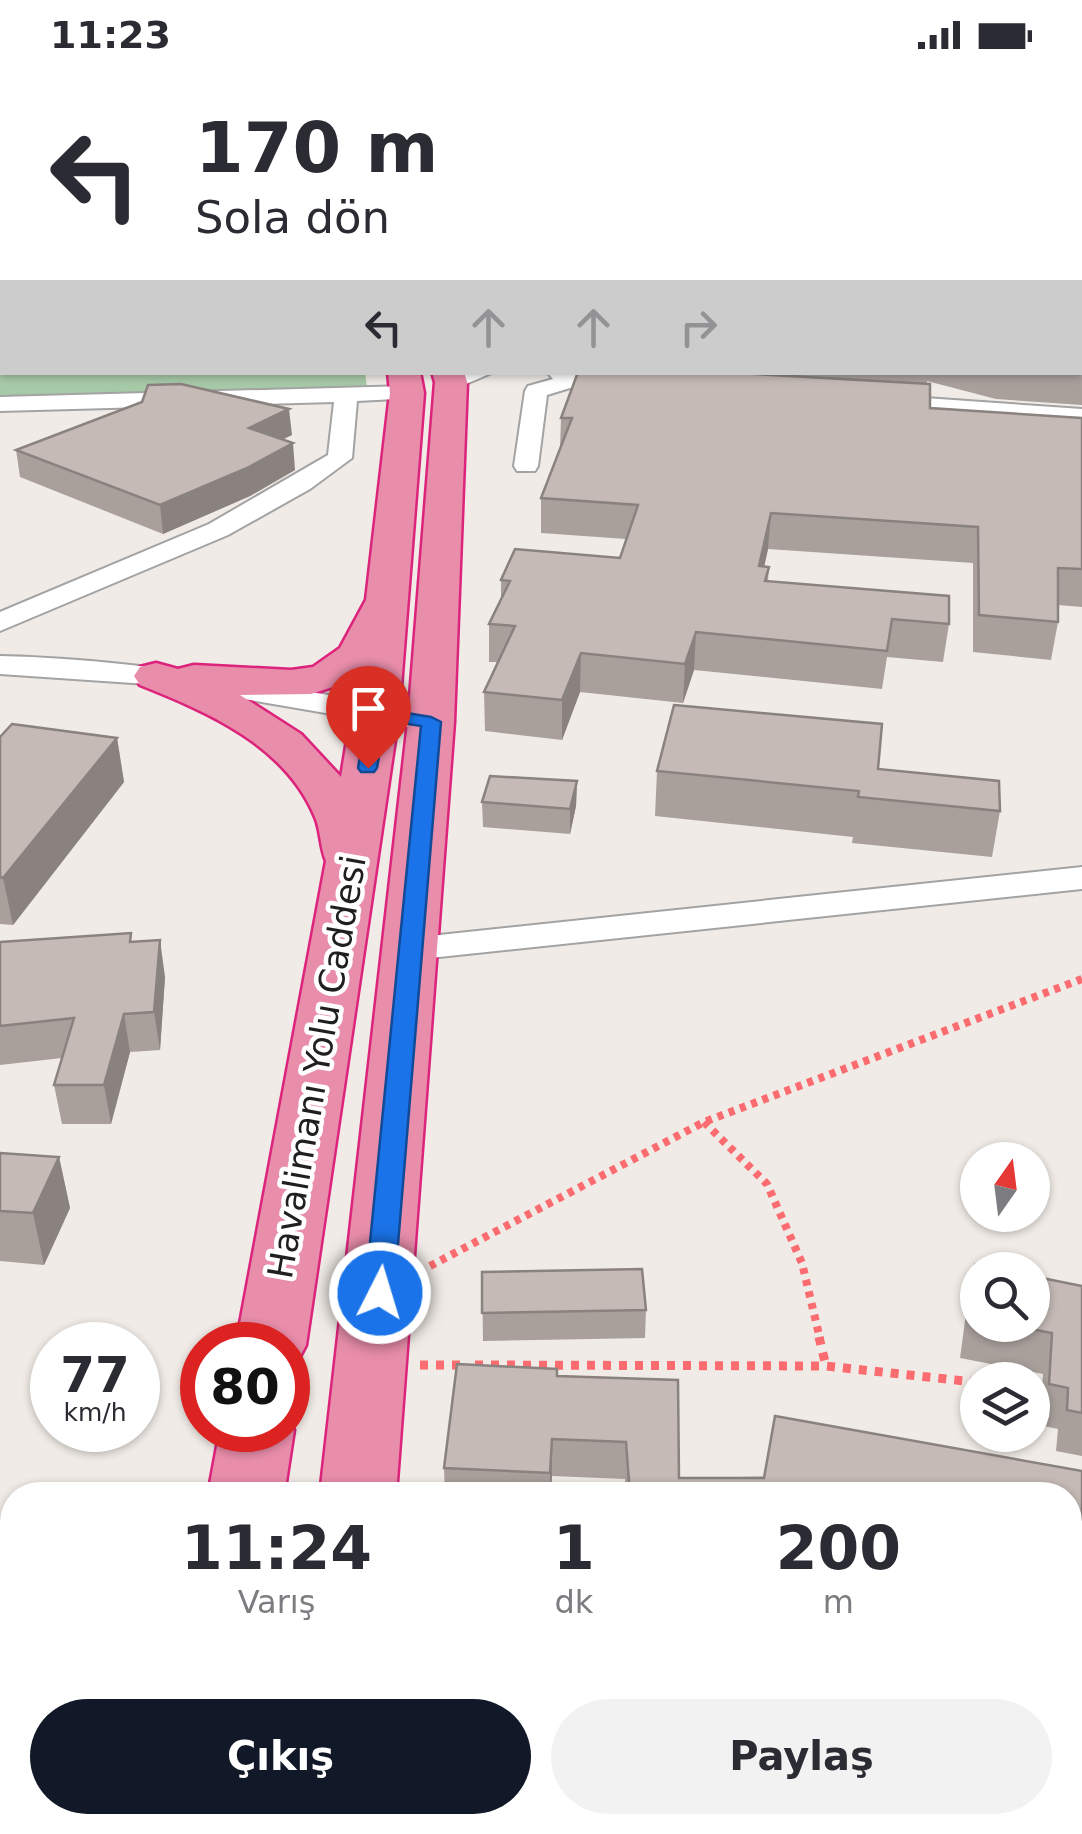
<!DOCTYPE html>
<html lang="tr">
<head>
<meta charset="utf-8">
<style>
  body { margin:0; font-family:"DejaVu Sans",sans-serif; background:#f2f2f3; color:#2b2b33; height:100vh; display:flex; flex-direction:column; font-size:38px; white-space:nowrap }
  * { box-sizing:border-box; margin:0 }
  p { font-size:32px; color:#7c7c81 }
  .icon { flex:none; width:55px; height:55px; fill:none; stroke:currentColor; stroke-width:2; stroke-linecap:round; stroke-linejoin:round }
  .map { position:relative; flex:1; overflow:hidden }
  .drawer { position:absolute; left:0px; top:1412px; width:1082px; height:352px; display:flex; flex-direction:column; background:#fff; border-radius:40px 40px 0 0; box-shadow:0 2px 8px #0004 }
  .drawer>* { flex:none }
  .banner { position:absolute; left:0px; top:0px; width:1082px; height:305px; box-shadow:0 2px 8px #0004; background:#fff; color:#2b2b33; overflow:hidden }
  .needle { width:65px; rotate:14deg }
  .fabs { position:absolute; left:960px; top:1072px; display:grid; gap:20px }
  .fabs a { display:grid; place-items:center; width:90px; height:90px; border-radius:50%; background:#fff; box-shadow:0 2px 8px #0004; font-size:50px }
  .speed { position:absolute; left:30px; top:1252px; display:flex; gap:20px; font-size:50px; font-weight:700; text-align:center }
  .speed>* { display:grid; place-content:center; width:130px; height:130px; border-radius:50%; background:#fff; box-shadow:0 2px 8px #0004; line-height:1 }
  .speed small { font-size:25px; font-weight:400 }
  .speed .limit { border:15px solid #d22; background:#fff; color:#111 }
  .pin { position:absolute; display:grid; place-items:center; width:85px; height:85px; color:#fff; margin:-102px -42px; border-radius:50% 50% 50% 0; rotate:-45deg; box-shadow:0 0 10px #0007 }
  .pin .icon { rotate:45deg }
  .me { position:absolute; width:110px; margin:-55px; rotate:5deg; stroke-linejoin:round; filter:drop-shadow(0 0 8px #0008) }
  .turn { display:flex; align-items:center; gap:35px; height:210px; padding:0 30px; font-size:45px }
  .turn .icon { width:130px; height:130px; stroke-width:2.5 }
  .turn b { display:block; font-size:70px; line-height:85px }
  .lanes { display:flex; align-items:center; height:95px; padding:0 30px; background:#0003; justify-content:center; gap:50px; direction:ltr }
  .lanes .off { opacity:.35 }
  .eta { display:flex; justify-content:space-evenly; align-items:center; height:170px; text-align:center }
  .eta b { font-size:60px; font-weight:700; line-height:70px }
  .primary-button { display:flex; gap:20px; margin-top:auto; padding:20px 30px }
  .primary-button a { flex:1; height:115px; border-radius:60px; background:#111827; color:#fff; font-size:40px; font-weight:700; line-height:115px; text-align:center }
  .primary-button a+a { background:#f2f2f3; color:#2b2b33 }
  .status { display:flex; justify-content:space-between; align-items:center; height:70px; padding:0 50px; background:#fff; direction:ltr }
  .status svg { height:28px; fill:currentColor }
  .map>svg:first-child { display:block }
  .cemetery { fill:#a6c9a7 }
  .lines { fill:none; stroke-linecap:round; stroke-linejoin:round }
  .minor-casing { stroke:#a3a3a3; stroke-width:4 }
  .highway-casing { stroke:#dd247c; stroke-width:5 }
  .path-far2 { stroke:#fb6c70; stroke-width:2.5; stroke-dasharray:2.5 2.5; stroke-linecap:butt }
  .path-far1 { stroke:#fb6c70; stroke-width:8; stroke-dasharray:6 6; stroke-linecap:butt }
  .path { stroke:#fb6c70; stroke-width:9; stroke-dasharray:8 8; stroke-linecap:butt }
  .minor { fill:#fff; fill-rule:evenodd }
  .highway { fill:#e88daa; fill-rule:evenodd }
  .wall { fill:#a9a09c }
  .shaded-wall { fill:#8a827f }
  .building { fill:#c5bab5; stroke:#8a827f; stroke-width:2.5 }
  .route { fill:#1a73e8; stroke:#114b97; stroke-width:2.5 }
  .labels { text-anchor:middle; stroke-width:9; stroke-linejoin:round; paint-order:stroke }
  .street-label { font-size:35px; fill:#1f1f1f; stroke:#fff }
</style>
</head>
<body>
<div class="status"><b>11:23</b><svg viewBox="0 0 49 12"><path d="M0 12V9h3v3zM5 12V6h3v6zM10 12V3h3v9zM15 12V0h3v12zM26 1h20v11H26zM47 4h2v5h-2z"/></svg></div>
<div class="map">
<svg width="1082" height="1764" viewBox="0 0 1082 1764">
  <rect width="100%" height="100%" fill="#f0ebe6"/>
  <!-- cemetery -->
  <path class="cemetery" d="M 0,268 L 2,302 L 365,302 L 367,317 L 150,328 L 0,330 Z"/>
  <g class="lines">
    <!-- minor casing -->
    <g class="minor-casing">
      <g id="minor">
        <path d="M 867,0 L 885,0 L 886,2 L 869,2 Z"/>
        <path d="M 1080,179 L 1082,180 L 1082,192 L 1080,191 Z"/>
        <path d="M 458,302 L 494,302 L 459,317 L 443,317 L 440,312 Z"/>
        <path d="M 547,302 L 623,307 L 634,314 L 623,321 L 570,318 L 547,325 L 538,396 L 535,401 L 517,401 L 514,396 L 525,321 L 528,316 L 553,309 Z"/>
        <path d="M 407,316 L 415,318 L 418,323 L 415,328 L 357,331 L 352,388 L 310,419 L 228,465 L 0,561 L 0,542 L 209,454 L 328,385 L 334,332 L 0,341 L 0,327 Z"/>
        <path d="M 882,325 L 1082,339 L 1082,353 L 874,337 L 871,332 Z"/>
        <path d="M 0,586 C 146,589 287,618 431,643 L 442,645 L 447,652 L 442,659 L 431,661 L 162,615 L 0,604 Z"/>
        <path d="M 1082,797 L 1082,819 L 411,890 L 398,887 L 392,879 L 398,871 L 411,868 Z"/>
      </g>
    </g>
    <!-- highway casing -->
    <g class="highway-casing">
      <g id="highway">
        <path d="M 365,0 L 385,0 L 386,2 L 366,2 Z"/>
        <path d="M 388,302 L 420,302 L 424,323 L 399,643 L 306,1275 L 296,1294 L 288,1297 L 288,1275 L 236,1275 L 326,791 C 320,777 321,761 315,747 C 285,675 208,642 140,615 L 134,606 L 140,597 L 156,593 L 178,599 L 194,595 L 291,600 L 313,597 L 340,578 L 366,530 L 390,323 ZM 357,609 L 341,707 L 301,664 L 240,625 L 311,624 Z"/>
        <path d="M 432,302 L 464,302 L 467,312 L 454,652 L 396,1425 L 320,1425 L 408,652 L 435,312 Z"/>
        <path d="M 288,1348 L 294,1360 L 284,1425 L 208,1425 L 220,1360 L 288,1360 Z"/>
        <path d="M 148,1752 L 236,1752 L 235,1764 L 145,1764 Z"/>
        <path d="M 276,1752 L 364,1752 L 364,1764 L 274,1764 Z"/>
      </g>
    </g>
    <!-- path-far2 -->
    <path class="path-far2" d="M 83,0 L 90,2"/>
    <!-- path-far1 -->
    <g class="path-far1">
      <path d="M 704,1052 L 767,1114 L 802,1193 L 820,1269"/>
      <path d="M 430,1196 L 704,1052 L 1082,909"/>
    </g>
    <!-- path -->
    <g class="path">
      <path d="M 819,1267 L 826,1296"/>
      <path d="M 420,1295 L 462,1295"/>
      <path d="M 475,1295 L 826,1296 L 974,1312"/>
      <path d="M 1070,1689 L 1082,1687"/>
      <path d="M 713,1764 L 764,1752"/>
    </g>
    <!-- minor -->
    <use href="#minor" class="minor"/>
    <!-- highway -->
    <use href="#highway" class="highway"/>
  </g>
  <!-- wall -->
  <g class="wall">
    <path d="M 524,0 L 633,0 L 640,2 L 530,2 Z"/>
    <rect x="0" y="49" width="2" height="115"/>
    <path d="M 1082,243 L 1082,335 L 996,329 L 927,311 L 927,314 L 930,338 L 1082,348 L 1082,537 L 1058,535 L 1058,552 L 1051,590 L 973,582 L 973,493 L 768,479 L 764,497 L 769,497 L 768,511 L 949,554 L 943,592 L 887,587 L 882,619 L 694,600 L 683,633 L 580,622 L 562,670 L 485,661 L 484,622 L 498,592 L 489,592 L 489,554 L 501,528 L 501,510 L 620,488 L 626,469 L 541,463 L 541,428 L 560,379 L 561,348 L 793,306 L 793,302 L 1080,302 Z"/>
    <path d="M 292,365 L 283,369 L 295,400 L 250,426 L 163,464 L 20,407 L 16,380 Z"/>
    <path d="M 0,667 L 117,668 L 124,712 L 13,855 L 0,854 Z"/>
    <path d="M 878,699 L 1000,741 L 992,787 L 852,773 L 853,767 L 655,746 L 657,701 Z"/>
    <path d="M 577,711 L 576,736 L 570,764 L 483,757 L 482,732 Z"/>
    <path d="M 0,872 L 132,872 L 165,907 L 160,980 L 130,982 L 111,1054 L 62,1054 L 54,1015 L 62,988 L 0,995 Z"/>
    <path d="M 0,1083 L 59,1087 L 70,1138 L 44,1195 L 0,1191 Z"/>
    <path d="M 975,1195 L 978,1200 L 978,1255 L 1032,1255 L 1082,1216 L 1082,1386 L 1056,1381 L 1058,1359 L 1039,1355 L 1043,1304 L 960,1288 L 967,1236 Z"/>
    <path d="M 482,1202 L 646,1240 L 645,1268 L 483,1271 Z"/>
    <path d="M 557,1306 L 679,1408 L 1082,1401 L 1082,1503 L 1070,1501 L 1070,1425 L 626,1425 L 625,1409 L 552,1406 L 551,1425 L 445,1425 L 444,1398 Z"/>
  </g>
  <!-- shaded-wall -->
  <g class="shaded-wall">
    <path d="M 289,339 L 292,365 L 251,385 L 249,358 Z"/>
    <path d="M 293,373 L 295,400 L 250,426 L 163,464 L 160,435 Z"/>
    <path d="M 771,443 L 768,479 L 756,533 L 759,496 Z"/>
    <path d="M 696,562 L 694,600 L 683,633 L 685,594 Z"/>
    <path d="M 581,583 L 580,622 L 562,670 L 562,630 Z"/>
    <path d="M 117,668 L 124,712 L 13,855 L 3,808 Z"/>
    <path d="M 577,711 L 576,736 L 570,764 L 570,739 Z"/>
    <path d="M 160,870 L 165,907 L 160,980 L 154,942 Z"/>
    <path d="M 124,944 L 130,982 L 111,1054 L 104,1015 Z"/>
    <path d="M 59,1087 L 70,1138 L 44,1195 L 33,1143 Z"/>
    <path d="M 552,1369 L 552,1406 L 550,1425 L 550,1403 Z"/>
  </g>
  <!-- building -->
  <g class="building">
    <path d="M 549,0 L 633,0 L 640,2 L 555,2 Z"/>
    <path d="M 667,0 L 850,0 L 856,2 L 646,2 Z"/>
    <path d="M 0,49 L 2,49 L 2,110 L 2,107 L 0,107 Z"/>
    <path d="M 1080,61 L 1082,61 L 1082,96 L 1080,104 Z"/>
    <path d="M 1080,111 L 1082,112 L 1082,130 L 1080,139 Z"/>
    <path d="M 2,120 L 2,148 L 0,148 L 0,121 Z"/>
    <path d="M 1080,243 L 1082,243 L 1082,303 L 1074,302 L 1080,302 Z"/>
    <path d="M 578,302 L 720,302 L 930,314 L 930,338 L 1082,348 L 1082,499 L 1058,498 L 1058,552 L 979,545 L 978,457 L 771,443 L 759,496 L 769,497 L 765,511 L 949,526 L 949,554 L 892,549 L 887,581 L 696,562 L 685,594 L 581,583 L 562,630 L 484,622 L 515,556 L 489,554 L 510,511 L 501,510 L 515,479 L 620,488 L 638,435 L 541,428 L 572,348 L 561,348 Z"/>
    <path d="M 181,314 L 289,339 L 249,358 L 293,373 L 247,398 L 160,435 L 16,380 L 142,332 L 148,315 Z"/>
    <path d="M 674,635 L 882,654 L 878,699 L 999,711 L 1000,741 L 858,727 L 859,721 L 657,701 Z"/>
    <path d="M 12,654 L 117,668 L 3,808 L 0,807 L 0,667 Z"/>
    <path d="M 490,706 L 577,711 L 570,739 L 482,732 Z"/>
    <path d="M 131,863 L 130,872 L 160,870 L 154,942 L 124,944 L 104,1015 L 54,1015 L 74,948 L 0,956 L 0,872 Z"/>
    <path d="M 0,1083 L 59,1087 L 33,1143 L 0,1141 Z"/>
    <path d="M 975,1195 L 1000,1200 L 978,1200 L 978,1249 L 968,1247 Z"/>
    <path d="M 642,1199 L 646,1240 L 482,1243 L 482,1202 Z"/>
    <path d="M 1032,1206 L 1082,1216 L 1082,1343 L 1067,1340 L 1068,1318 L 1049,1314 L 1052,1263 L 1009,1255 L 1032,1255 Z"/>
    <path d="M 457,1294 L 557,1299 L 557,1306 L 678,1310 L 679,1408 L 764,1408 L 775,1346 L 1082,1401 L 1082,1464 L 1070,1462 L 1070,1425 L 871,1425 L 862,1423 L 862,1425 L 630,1425 L 626,1372 L 552,1369 L 550,1403 L 444,1398 Z"/>
  </g>
  <!-- route -->
  <path class="route" d="M 376,638 L 431,647 L 441,652 L 394,1223 L 389,1230 L 380,1233 L 370,1230 L 365,1223 L 421,656 L 385,650 L 377,698 L 374,702 L 361,702 L 358,698 L 367,643 Z"/>
  <g class="labels">
    <!-- street labels -->
    <g class="street-label">
      <text transform="translate(317 997) rotate(-80)" y="12">Havalimanı Yolu Caddesi</text>
    </g>
  </g>
</svg>
<div class="fabs">
<a><svg class="needle" viewBox="-14 -14 28 28"><path d="M0-13l5 13h-10z" fill="#e53935"/><path d="M0 13l5-13h-10z" fill="#7c7c81"/></svg></a>
<a><svg class="icon" aria-label="search" viewBox="0 0 24 24"><circle cx="10" cy="10" r="6"/><path d="M15 15l6 6"/></svg></a>
<a><svg class="icon" aria-label="layers" viewBox="0 0 24 24"><path d="M12 4l9 5-9 5-9-5zM3 14l9 5 9-5"/></svg></a>
</div>
<div class="speed"><div>77<small>km/h</small></div><div class="limit">80</div></div>
<div class="pin" style="left:368px;top:698px;background:#d93025"><svg class="icon" aria-label="arrive" viewBox="0 0 24 24"><path d="M6 21V4h12l-3 4 3 4H6"/></svg></div>
<svg class="me" style="left:380px;top:1223px" viewBox="-20 -20 40 40"><circle r="17" fill="#1a73e8" stroke="#fff" stroke-width="3"/><path d="M0-11L8 9 0 5-8 9z" fill="#fff"/></svg>
<div class="banner">
<div class="turn"><svg class="icon" aria-label="left" viewBox="0 0 24 24"><path d="M17 20v-9H6M10 6l-5 5 5 5"/></svg><div><b>170 m</b>Sola dön</div></div>
<div class="lanes"><svg class="icon" aria-label="left" viewBox="0 0 24 24"><path d="M17 20v-9H6M10 6l-5 5 5 5"/></svg><svg class="icon off" aria-label="ahead" viewBox="0 0 24 24"><path d="M12 20V5M6 11l6-6 6 6"/></svg><svg class="icon off" aria-label="ahead" viewBox="0 0 24 24"><path d="M12 20V5M6 11l6-6 6 6"/></svg><svg class="icon off" aria-label="right" viewBox="0 0 24 24"><path d="M7 20v-9h11M14 6l5 5-5 5"/></svg></div>
</div>
<section class="drawer">
<div class="eta">
<div><b>11:24</b><p>Varış</p></div>
<div><b>1</b><p>dk</p></div>
<div><b>200</b><p>m</p></div>
</div>
<div class="primary-button"><a>Çıkış</a><a>Paylaş</a></div>
</section>
</div>
</body>
</html>
